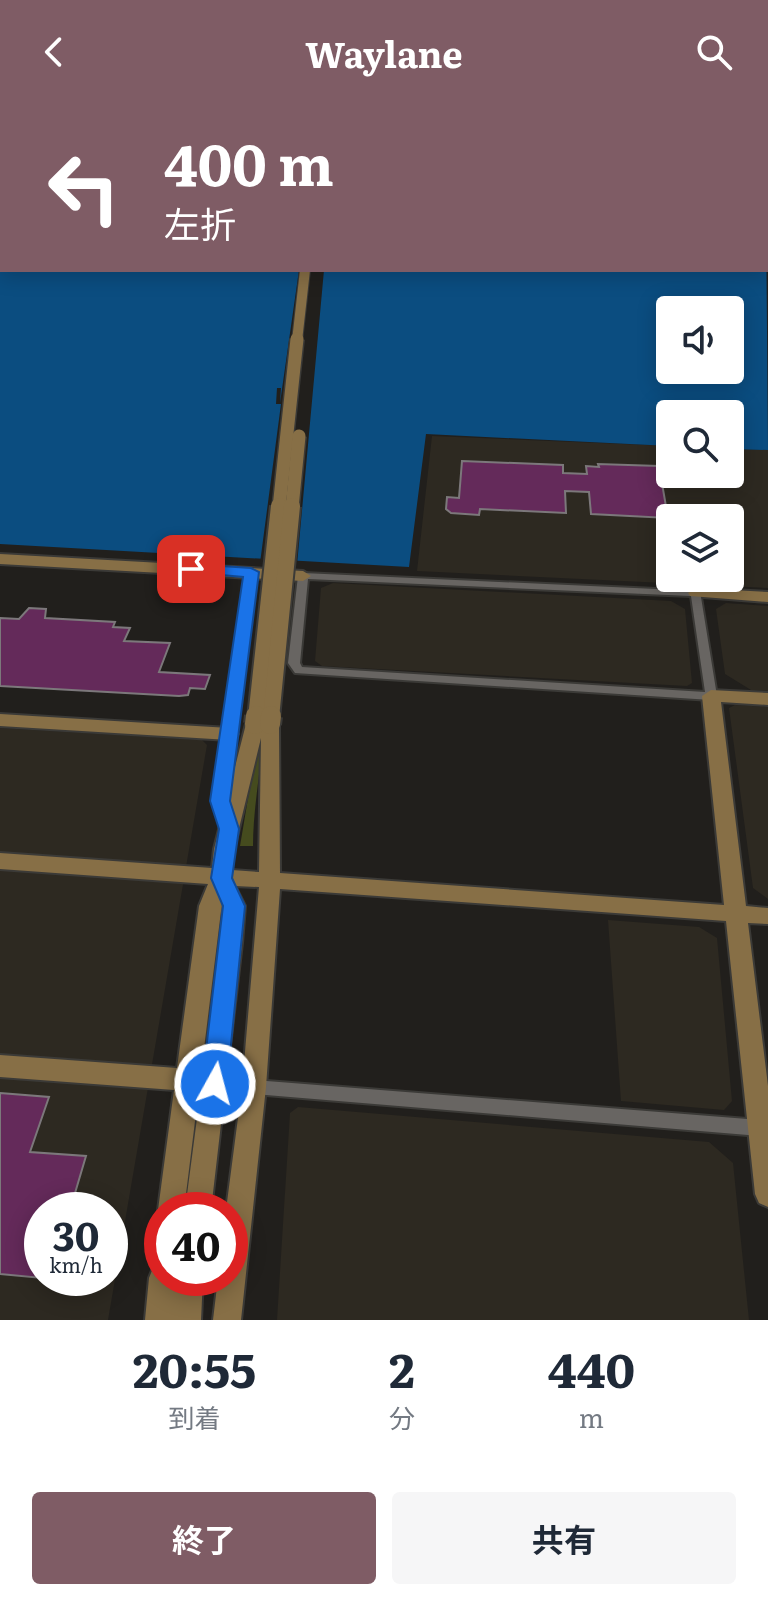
<!DOCTYPE html>
<html lang="ja">
<head>
<meta charset="utf-8">
<style>
  body { margin:0; font-family:Literata,"Noto Sans JP",serif; background:#f6f6f7; color:#1f2937; height:100vh; display:flex; flex-direction:column; font-size:30px; white-space:nowrap }
  * { box-sizing:border-box; margin:0 }
  p { font-size:26px; color:#747a83 }
  .icon { flex:none; width:44px; height:44px; fill:none; stroke:currentColor; stroke-width:2; stroke-linecap:round; stroke-linejoin:round }
  .map { position:relative; height:1216px; overflow:hidden }
  .sheet { display:flex; flex-direction:column; background:#fff; flex:1 }
  .sheet>* { flex:none }
  .top-card { position:absolute; left:0px; top:0px; width:768px; height:168px; box-shadow:0 4px 20px #0003; background:#7f5c65; color:#fff; overflow:hidden }
  .fabs { position:absolute; left:656px; top:192px; display:grid; gap:16px }
  .fabs a { display:grid; place-items:center; width:88px; height:88px; border-radius:8px; background:#fff; box-shadow:0 4px 20px #0003; font-size:40px }
  .speed { position:absolute; left:24px; top:1088px; display:flex; gap:16px; font-size:40px; font-weight:700; text-align:center }
  .speed>* { display:grid; place-content:center; width:104px; height:104px; border-radius:50%; background:#fff; box-shadow:0 4px 20px #0003; line-height:1 }
  .speed small { font-size:20px; font-weight:400 }
  .speed .limit { border:12px solid #d22; background:#fff; color:#111 }
  .pin { position:absolute; display:grid; place-items:center; width:68px; height:68px; color:#fff; margin:-34px; border-radius:16px; box-shadow:0 4px 12px #0006 }
  .me { position:absolute; width:88px; margin:-44px; rotate:7deg; stroke-linejoin:round; filter:drop-shadow(0 0 6px #0008) }
  .turn { display:flex; align-items:center; gap:28px; height:168px; padding:0 32px; font-size:36px }
  .turn .icon { width:104px; height:104px; stroke-width:2.5 }
  .turn b { display:block; font-size:56px; line-height:68px }
  .eta { display:flex; justify-content:space-evenly; align-items:center; height:136px; text-align:center }
  .eta b { font-size:48px; font-weight:700; line-height:56px }
  .action { display:flex; gap:16px; margin-top:auto; padding:16px 32px }
  .action a { flex:1; height:92px; border-radius:8px; background:#7f5c65; color:#fff; font-size:32px; font-weight:700; line-height:92px; text-align:center }
  .action a+a { background:#f6f6f7; color:#1f2937 }
  header { display:flex; justify-content:space-between; align-items:center; height:104px; padding:0 32px; background:#7f5c65; color:#fff; font-size:36px; font-weight:700 }
  .map>svg:first-child { display:block }
  .built { fill:#2d2921; fill-rule:evenodd }
  .green { fill:#454b1e }
  .water { fill:#0b4d80; fill-rule:evenodd }
  .pier { fill:#211f1c }
  .building { fill:#642a5a; stroke:#7c787b; stroke-width:2 }
  .lines { fill:none; stroke-linecap:round; stroke-linejoin:round }
  .street-casing { stroke:#3b3a37; stroke-width:4 }
  .secondary-casing { stroke:#3b3a37; stroke-width:4 }
  .highway-casing { stroke:#3b3a37; stroke-width:4 }
  .street { fill:#686562; fill-rule:evenodd }
  .secondary { fill:#876f46; fill-rule:evenodd }
  .highway { fill:#cf8706; fill-rule:evenodd }
  .secondary-bridge-far3-casing { stroke:#3b3a37; stroke-width:12; stroke-linecap:butt }
  .secondary-bridge-far2-casing { stroke:#3b3a37; stroke-width:16; stroke-linecap:butt }
  .secondary-bridge-far1-casing { stroke:#3b3a37; stroke-width:20; stroke-linecap:butt }
  .secondary-bridge-casing { stroke:#3b3a37; stroke-width:24; stroke-linecap:butt }
  .highway-bridge-casing { stroke:#3b3a37; stroke-width:13; stroke-linecap:butt }
  .secondary-bridge-far3 { stroke:#876f46; stroke-width:10 }
  .secondary-bridge-far2 { stroke:#876f46; stroke-width:13 }
  .secondary-bridge-far1 { stroke:#876f46; stroke-width:16 }
  .secondary-bridge { stroke:#876f46; stroke-width:20 }
  .highway-bridge { stroke:#cf8706; stroke-width:11 }
  .route { fill:#1a73e8; stroke:#114b97; stroke-width:2 }
</style>
</head>
<body>
<header><svg class="icon" aria-label="back" viewBox="0 0 24 24"><path d="M15 5l-7 7 7 7"/></svg>Waylane<svg class="icon" aria-label="search" viewBox="0 0 24 24"><circle cx="10" cy="10" r="6"/><path d="M15 15l6 6"/></svg></header>
<div class="map">
<svg width="768" height="1216" viewBox="0 0 768 1216">
  <rect width="100%" height="100%" fill="#211f1c"/>
  <!-- built -->
  <g class="built">
    <path d="M 432,332 L 670,342 L 670,370 L 730,370 L 730,345 L 768,346 L 768,484 L 417,467 ZM 670,414 L 730,414 L 730,474 L 670,474 Z"/>
    <path d="M 333,479 L 671,497 L 685,505 L 692,579 L 687,582 L 322,562 L 315,557 L 321,484 Z"/>
    <path d="M 726,499 L 768,502 L 768,587 L 751,586 L 725,570 L 716,505 Z"/>
    <path d="M 735,601 L 768,603 L 768,795 L 753,784 L 729,604 Z"/>
    <path d="M 0,624 L 202,636 L 207,641 L 108,1216 L 0,1216 ZM 42,1106 L 110,1106 L 110,1174 L 42,1174 Z"/>
    <path d="M 608,816 L 699,823 L 717,834 L 732,997 L 724,1006 L 621,997 Z"/>
    <path d="M 298,1003 L 709,1038 L 733,1059 L 749,1216 L 277,1216 L 290,1009 Z"/>
  </g>
  <!-- green -->
  <path class="green" d="M 263,622 C 262,663 253,701 253,742 L 240,742 L 260,623 Z"/>
  <!-- water -->
  <path class="water" d="M 0,94 L 2,166 L 766,166 L 766,106 L 768,346 L 730,345 L 730,310 L 670,310 L 670,342 L 426,330 L 409,463 L 0,440 ZM 670,206 L 730,206 L 730,266 L 670,266 Z"/>
  <!-- pier -->
  <path class="pier" d="M 299,166 L 324,166 L 297,461 L 260,459 L 281,300 L 276,300 L 277,284 L 281,284 L 280,299 Z"/>
  <!-- building -->
  <g class="building">
    <path d="M 462,357 L 563,361 L 563,369 L 587,370 L 586,362 L 599,363 L 598,360 L 659,362 L 668,414 L 591,410 L 589,388 L 565,387 L 566,409 L 480,405 L 479,411 L 451,409 L 446,405 L 447,393 L 459,394 Z"/>
    <path d="M 29,504 L 46,505 L 45,514 L 115,518 L 113,523 L 130,524 L 124,537 L 170,539 L 159,568 L 210,571 L 205,585 L 190,584 L 188,591 L 179,592 L 0,582 L 0,514 L 19,515 Z"/>
    <path d="M 0,989 L 49,993 L 30,1048 L 86,1052 L 70,1106 L 42,1106 L 42,1174 L 0,1170 Z"/>
  </g>
  <g class="lines">
    <!-- street casing -->
    <g class="street-casing">
      <g id="street">
        <path d="M 184,0 L 189,0 L 190,2 L 185,2 Z"/>
        <path d="M 251,465 L 256,468 L 227,697 L 236,725 L 234,728 L 224,728 L 222,725 L 213,697 L 246,468 Z"/>
        <path d="M 303,469 L 700,487 L 717,592 L 711,596 L 295,569 L 288,559 L 298,472 ZM 308,475 L 691,492 L 705,588 L 302,563 L 300,559 Z"/>
        <path d="M 254,976 L 760,1016 L 766,1019 L 768,1025 L 766,1029 L 760,1032 L 254,990 L 248,988 L 246,983 L 248,978 Z"/>
      </g>
    </g>
    <!-- secondary casing -->
    <g class="secondary-casing">
      <g id="secondary">
        <path d="M 641,0 L 651,0 L 653,2 L 643,2 Z"/>
        <rect x="766" y="5" width="2" height="5"/>
        <rect x="766" y="52" width="2" height="5"/>
        <path d="M 0,450 L 303,467 L 311,472 L 303,477 L 0,460 Z"/>
        <path d="M 696,484 L 768,488 L 768,498 L 690,492 L 688,489 Z"/>
        <path d="M 711,586 L 768,589 L 768,601 L 721,598 L 746,802 L 768,804 L 768,820 L 748,819 L 768,982 L 768,1103 L 759,1099 L 755,1090 L 726,817 L 280,785 L 266,983 L 241,1216 L 213,1216 L 218,1174 L 230,1174 L 230,1106 L 226,1106 L 242,983 L 259,783 L 235,782 L 245,802 L 242,839 L 211,1106 L 185,1106 L 220,839 L 222,799 L 184,1106 L 162,1106 L 162,1115 L 158,1106 L 174,986 L 0,973 L 0,951 L 177,964 L 199,802 L 208,780 L 0,765 L 0,749 L 212,764 L 214,745 L 246,620 L 255,614 L 262,617 L 270,614 L 279,620 L 280,769 L 724,801 L 702,592 ZM 261,634 L 259,768 L 232,766 L 234,745 Z"/>
        <path d="M 0,610 L 229,624 L 238,630 L 229,636 L 0,622 Z"/>
        <path d="M 162,1160 L 162,1174 L 203,1174 L 201,1216 L 145,1216 L 149,1174 L 153,1164 Z"/>
      </g>
    </g>
    <!-- highway casing -->
    <g class="highway-casing">
      <g id="highway">
        <path d="M 190,0 L 201,0 L 203,2 L 192,2 Z"/>
        <rect x="0" y="40" width="2" height="6"/>
      </g>
    </g>
    <!-- street -->
    <use href="#street" class="street"/>
    <!-- secondary -->
    <use href="#secondary" class="secondary"/>
    <!-- highway -->
    <use href="#highway" class="highway"/>
    <!-- secondary-bridge-far3 casing -->
    <g class="secondary-bridge-far3-casing">
      <path id="secondary-bridge-far3" d="M 297,237 L 305,166"/>
    </g>
    <!-- secondary-bridge-far2 casing -->
    <g class="secondary-bridge-far2-casing">
      <g id="secondary-bridge-far2">
        <path d="M 279,404 L 297,235"/>
        <path d="M 292,404 L 299,332"/>
      </g>
    </g>
    <!-- secondary-bridge-far1 casing -->
    <g class="secondary-bridge-far1-casing">
      <g id="secondary-bridge-far1">
        <path d="M 256,614 L 279,402"/>
        <path d="M 271,614 L 292,402"/>
      </g>
    </g>
    <!-- secondary-bridge casing -->
    <g class="secondary-bridge-casing">
      <g id="secondary-bridge">
        <path d="M 255,620 L 256,612"/>
        <path d="M 270,620 L 271,612"/>
      </g>
    </g>
    <!-- highway-bridge casing -->
    <g class="highway-bridge-casing">
      <path id="highway-bridge" d="M 212,0 L 216,2"/>
    </g>
    <!-- secondary-bridge-far3 -->
    <use href="#secondary-bridge-far3" class="secondary-bridge-far3"/>
    <!-- secondary-bridge-far2 -->
    <use href="#secondary-bridge-far2" class="secondary-bridge-far2"/>
    <!-- secondary-bridge-far1 -->
    <use href="#secondary-bridge-far1" class="secondary-bridge-far1"/>
    <!-- secondary-bridge -->
    <use href="#secondary-bridge" class="secondary-bridge"/>
    <!-- highway-bridge -->
    <use href="#highway-bridge" class="highway-bridge"/>
  </g>
  <!-- route -->
  <path class="route" d="M 191,460 L 251,464 L 259,468 L 230,697 L 239,725 L 232,774 L 245,802 L 227,980 L 223,988 L 215,991 L 206,988 L 202,980 L 223,802 L 211,774 L 219,725 L 210,697 L 243,473 L 186,468 L 186,462 Z"/>
</svg>
<div class="fabs">
<a><svg class="icon" aria-label="sound" viewBox="0 0 24 24"><path d="M4 9h4l5-4v14l-5-4H4zM17 9q2 3 0 6"/></svg></a>
<a><svg class="icon" aria-label="search" viewBox="0 0 24 24"><circle cx="10" cy="10" r="6"/><path d="M15 15l6 6"/></svg></a>
<a><svg class="icon" aria-label="layers" viewBox="0 0 24 24"><path d="M12 4l9 5-9 5-9-5zM3 14l9 5 9-5"/></svg></a>
</div>
<div class="speed"><div>30<small>km/h</small></div><div class="limit">40</div></div>
<div class="pin" style="left:191px;top:465px;background:#d93025"><svg class="icon" aria-label="arrive" viewBox="0 0 24 24"><path d="M6 21V4h12l-3 4 3 4H6"/></svg></div>
<svg class="me" style="left:215px;top:980px" viewBox="-20 -20 40 40"><circle r="17" fill="#1a73e8" stroke="#fff" stroke-width="3"/><path d="M0-11L8 9 0 5-8 9z" fill="#fff"/></svg>
<div class="top-card">
<div class="turn"><svg class="icon" aria-label="left" viewBox="0 0 24 24"><path d="M17 20v-9H6M10 6l-5 5 5 5"/></svg><div><b>400 m</b>左折</div></div>
</div>
</div>
<section class="sheet">
<div class="eta">
<div><b>20:55</b><p>到着</p></div>
<div><b>2</b><p>分</p></div>
<div><b>440</b><p>m</p></div>
</div>
<div class="action"><a>終了</a><a>共有</a></div>
</section>
</body>
</html>
